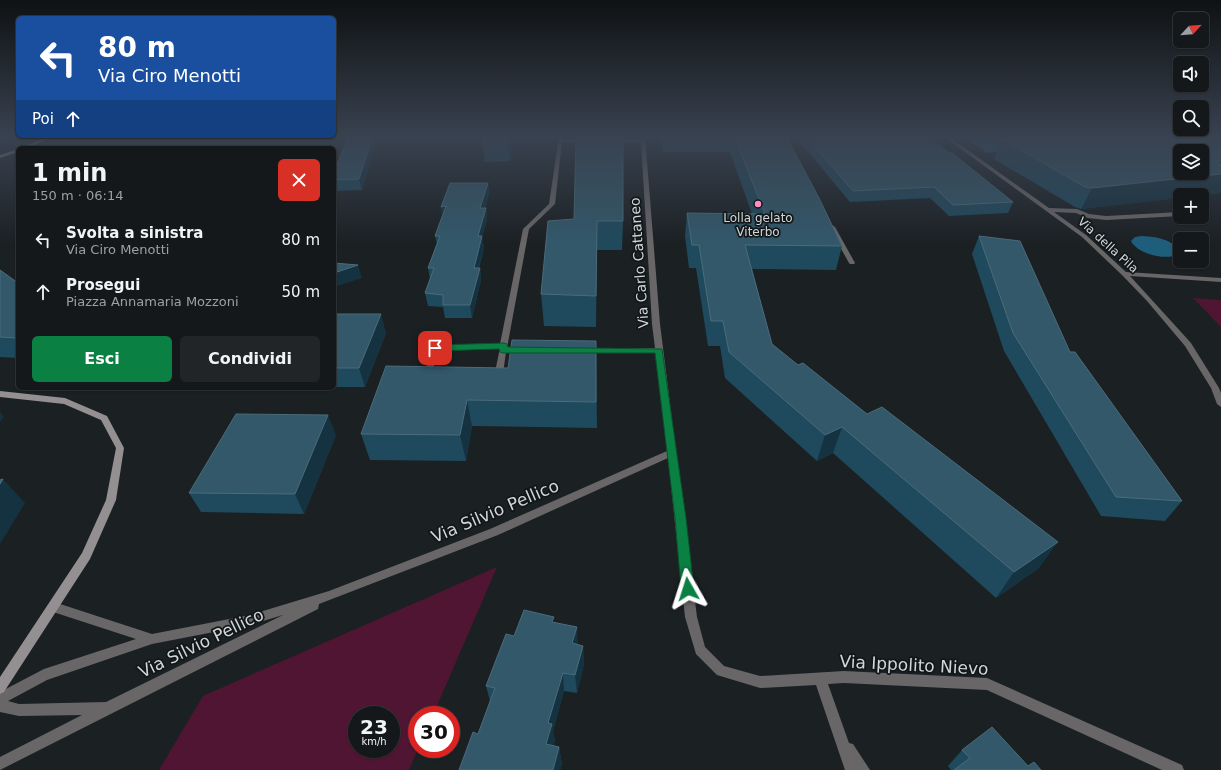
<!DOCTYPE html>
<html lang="it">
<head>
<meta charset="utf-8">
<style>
  body { margin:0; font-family:"DejaVu Sans",sans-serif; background:#212527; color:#f1f3f6; height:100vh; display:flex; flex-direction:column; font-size:15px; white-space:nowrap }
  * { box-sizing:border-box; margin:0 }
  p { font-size:13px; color:#9da0a2 }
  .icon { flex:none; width:22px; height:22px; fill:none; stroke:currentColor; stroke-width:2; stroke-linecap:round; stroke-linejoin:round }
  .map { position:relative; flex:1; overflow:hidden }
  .sheet { position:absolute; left:16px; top:146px; width:320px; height:244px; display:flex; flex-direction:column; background:#14181a; border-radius:6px; box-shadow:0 1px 3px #0004,0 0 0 1px #333739 }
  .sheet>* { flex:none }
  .top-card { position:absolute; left:16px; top:16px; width:320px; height:122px; border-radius:6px; box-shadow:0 1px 3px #0004,0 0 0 1px #333739; background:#1a4fa0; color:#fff; overflow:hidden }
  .needle { width:26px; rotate:64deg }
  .fabs { position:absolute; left:1173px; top:12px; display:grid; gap:8px }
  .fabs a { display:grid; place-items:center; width:36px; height:36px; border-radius:6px; background:#14181a; box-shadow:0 1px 3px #0004,0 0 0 1px #333739; font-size:20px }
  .speed { position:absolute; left:348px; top:706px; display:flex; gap:8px; font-size:20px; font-weight:700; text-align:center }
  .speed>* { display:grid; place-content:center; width:52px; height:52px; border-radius:50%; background:#14181a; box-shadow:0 1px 3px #0004,0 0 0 1px #333739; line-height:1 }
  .speed small { font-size:10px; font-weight:400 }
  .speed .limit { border:6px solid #d22; background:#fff; color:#111 }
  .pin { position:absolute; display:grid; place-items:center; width:34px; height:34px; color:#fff; margin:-17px; border-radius:8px; box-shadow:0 2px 6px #0006 }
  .me { position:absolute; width:44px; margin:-22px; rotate:354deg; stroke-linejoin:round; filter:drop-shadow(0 0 3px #0008) }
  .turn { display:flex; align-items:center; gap:14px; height:84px; padding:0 16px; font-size:18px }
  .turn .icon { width:52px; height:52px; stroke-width:2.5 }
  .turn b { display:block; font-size:28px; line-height:34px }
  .then { display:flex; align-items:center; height:38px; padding:0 16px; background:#0003; gap:8px; font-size:15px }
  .round { display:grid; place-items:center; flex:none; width:42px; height:42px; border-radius:6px; background:#212527 }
  .head { display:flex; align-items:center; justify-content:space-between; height:68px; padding:0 16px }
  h1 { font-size:24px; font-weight:700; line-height:30px }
  .primary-button { display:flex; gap:8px; margin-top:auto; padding:8px 16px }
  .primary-button a { flex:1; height:46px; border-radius:6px; background:#0b8043; color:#fff; font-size:16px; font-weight:700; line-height:46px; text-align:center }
  .primary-button a+a { background:#212527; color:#f1f3f6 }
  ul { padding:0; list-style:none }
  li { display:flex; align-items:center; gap:12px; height:52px; padding:0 16px }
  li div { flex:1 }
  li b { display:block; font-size:15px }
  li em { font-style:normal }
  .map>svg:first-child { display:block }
  .green { fill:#501533; fill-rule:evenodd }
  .water { fill:#1e5e7d }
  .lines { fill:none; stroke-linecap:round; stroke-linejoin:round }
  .street { fill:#696667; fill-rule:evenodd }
  .secondary { fill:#948f91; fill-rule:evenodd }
  .wall { fill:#1f495c }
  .shaded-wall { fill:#153240 }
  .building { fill:#32586a; stroke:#4b6c7b; fill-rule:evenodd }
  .route { fill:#0b8043; stroke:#07532c }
  .poi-dot { fill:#fd8ebf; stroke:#121719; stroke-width:1.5 }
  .labels { text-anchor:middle; stroke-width:3.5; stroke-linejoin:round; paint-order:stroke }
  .far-poi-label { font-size:12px; fill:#d2d6d8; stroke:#121719 }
  .far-street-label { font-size:12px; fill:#d2d6d8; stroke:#121719 }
  .street-label { font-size:14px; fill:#d2d6d8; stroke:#121719 }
  .near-street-label { font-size:17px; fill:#d2d6d8; stroke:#121719 }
</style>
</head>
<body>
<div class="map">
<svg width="1221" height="770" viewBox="0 0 1221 770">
  <rect width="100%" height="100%" fill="#1b2023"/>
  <!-- green -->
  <g class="green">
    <path d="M 1193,298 L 1221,300 L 1221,327 Z"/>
    <path d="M 497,567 L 433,715 L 417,715 L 418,749 L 409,770 L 159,770 L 203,696 ZM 357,715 L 391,715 L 391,749 L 357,749 Z"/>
  </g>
  <!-- water -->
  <g class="water">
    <path d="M 962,136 L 1041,136 L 1056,145 L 987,153 Z"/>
    <path d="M 1141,236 C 1154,236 1171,239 1180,250 L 1180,253 C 1168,262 1137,254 1131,241 L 1135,237 Z"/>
  </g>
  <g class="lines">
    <!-- street -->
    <g class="street">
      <path d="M 559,136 L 563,136 L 563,140 L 587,140 L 589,141 L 587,142 L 562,142 L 555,204 L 529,229 L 507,348 L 520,348 L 524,350 L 520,352 L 506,352 L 503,374 L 499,377 L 493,376 L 492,374 L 495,372 L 500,348 L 438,350 L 432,375 L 431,377 L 425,377 L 424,375 L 432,346 L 500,344 L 523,229 L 549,204 Z"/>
      <path d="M 641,136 L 645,136 L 660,324 L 697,617 L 705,647 L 724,666 L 760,676 L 844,671 L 987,678 L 1182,765 L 1184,770 L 1162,770 L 987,690 L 844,683 L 828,684 L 849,743 L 853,744 L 870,770 L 845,770 L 816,685 L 760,688 L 717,675 L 696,654 L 685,617 L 668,458 L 498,535 L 319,604 L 318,609 L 0,770 L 0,757 L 82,715 L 19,716 L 0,712 L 0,692 L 44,669 L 136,639 L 50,611 L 48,607 L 50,603 L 54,602 L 152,634 L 250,615 L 329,591 L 490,529 L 667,451 L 656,352 L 586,352 L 582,350 L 586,348 L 655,348 L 652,324 L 641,142 L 612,142 L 610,141 L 612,140 L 641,140 ZM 283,615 L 106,702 L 19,704 L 8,701 L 47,680 L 152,644 L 250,625 Z"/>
      <path d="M 943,136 L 948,136 L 1049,208 L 1077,209 L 1089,214 L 1106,216 L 1180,212 L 1180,216 L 1106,220 L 1088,218 L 1076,213 L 1054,212 L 1086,235 L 1126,272 L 1221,278 L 1221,282 L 1130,276 L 1151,299 L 1191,343 L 1219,388 L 1221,393 L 1221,407 L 1217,404 L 1211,388 L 1185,346 L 1147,301 L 1122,275 L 1082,237 Z"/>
      <path d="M 832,225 L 835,227 L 855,263 L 854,264 L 850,264 L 849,263 L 829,227 Z"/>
    </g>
    <!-- secondary -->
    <g class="secondary">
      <path d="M 49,136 L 56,136 L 27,148 L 21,148 Z"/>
      <path d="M 18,149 L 18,152 L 0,158 L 0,155 Z"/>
      <path d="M 0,391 L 65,398 L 107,416 L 124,448 L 116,500 L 90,559 L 4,692 L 0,694 L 0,677 L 82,553 L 106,500 L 116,448 L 101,420 L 64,404 L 0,397 Z"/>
    </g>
  </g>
  <!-- wall -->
  <g class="wall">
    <path d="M 348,136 L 378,136 L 362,190 L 334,191 L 334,173 Z"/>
    <path d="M 484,136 L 513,136 L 513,143 L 510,161 L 485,162 L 482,142 Z"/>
    <path d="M 661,136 L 786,136 L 842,246 L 836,270 L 752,269 L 772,344 L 1039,568 L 996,598 L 833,453 L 817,461 L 725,378 L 720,346 L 708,346 L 696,268 L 689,268 L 685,236 L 687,213 L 752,214 L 730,152 L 663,152 Z"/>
    <path d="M 795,136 L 928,136 L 1013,202 L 1008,213 L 949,216 L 930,198 L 850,202 Z"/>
    <path d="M 1221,136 L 1221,193 L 1081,209 L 1075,207 L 994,159 L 1002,139 Z"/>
    <path d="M 488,183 L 489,194 L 485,208 L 486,208 L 487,219 L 482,237 L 484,248 L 479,268 L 480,268 L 481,280 L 472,318 L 445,318 L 443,307 L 428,306 L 425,293 L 430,279 L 428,268 L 437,244 L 435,236 L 443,217 L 441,207 Z"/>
    <path d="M 574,219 L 623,221 L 622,250 L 597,250 L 596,327 L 544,326 L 541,294 Z"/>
    <path d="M 979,236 L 1070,352 L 1182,501 L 1165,521 L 1101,516 L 1004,351 L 972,254 Z"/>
    <path d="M 0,270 L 18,283 L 18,358 L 0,357 Z"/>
    <path d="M 334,314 L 386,333 L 365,387 L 334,387 Z"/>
    <path d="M 596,341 L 597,428 L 472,426 L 466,461 L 370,460 L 361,434 L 508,368 Z"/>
    <path d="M 336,435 L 304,514 L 201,512 L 189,493 Z"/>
    <path d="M 555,622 L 578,645 L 583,646 L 584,664 L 577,693 L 564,691 L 553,731 L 555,741 L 553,746 L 559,747 L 562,764 L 560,770 L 459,770 L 478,734 L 490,701 L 486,686 L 514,636 Z"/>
    <path d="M 962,750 L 1028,766 L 1041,770 L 951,770 L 948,766 Z"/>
  </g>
  <!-- shaded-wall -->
  <g class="shaded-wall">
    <path d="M 373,136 L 378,136 L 362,190 L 359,179 Z"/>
    <path d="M 509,136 L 513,136 L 513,143 L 510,161 L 508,142 Z"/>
    <path d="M 1221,174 L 1221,193 L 1202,195 L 1180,195 L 1180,198 L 1081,209 L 1092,188 Z"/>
    <path d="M 488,183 L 489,194 L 482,219 L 480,208 Z"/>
    <path d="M 446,206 L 443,219 L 441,207 Z"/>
    <path d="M 486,208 L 487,219 L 482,237 L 484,248 L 475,280 L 474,268 L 478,236 Z"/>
    <path d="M 597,221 L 597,250 L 596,327 L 596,296 Z"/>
    <path d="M 358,265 L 362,278 L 334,287 L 334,273 Z"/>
    <path d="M 480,268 L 481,280 L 472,318 L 470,305 Z"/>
    <path d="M 381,314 L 386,333 L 365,387 L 359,368 Z"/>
    <path d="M 467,400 L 472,426 L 466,461 L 460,435 Z"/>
    <path d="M 0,412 L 4,417 L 0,422 Z"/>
    <path d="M 328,415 L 336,435 L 304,514 L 295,494 Z"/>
    <path d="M 842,427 L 833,453 L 817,461 L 825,435 Z"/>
    <path d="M 3,479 L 25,503 L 0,544 L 0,484 Z"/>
    <path d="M 1058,542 L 1039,568 L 996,598 L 1014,572 Z"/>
    <path d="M 577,627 L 578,646 L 572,643 Z"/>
    <path d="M 583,646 L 584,664 L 577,693 L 575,675 Z"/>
    <path d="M 563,673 L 564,691 L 553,731 L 555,741 L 549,760 L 546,744 L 548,723 Z"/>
    <path d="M 559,747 L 562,764 L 560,770 L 553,770 Z"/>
  </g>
  <!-- building -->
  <g class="building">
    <path d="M 348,136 L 373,136 L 359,179 L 334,180 L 334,173 Z"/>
    <path d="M 484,136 L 509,136 L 508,142 L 482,142 Z"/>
    <path d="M 576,136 L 623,136 L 623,221 L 597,221 L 596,296 L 541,294 L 548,221 L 574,219 Z"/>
    <path d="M 734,136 L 786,136 L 819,198 L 842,246 L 745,245 L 772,344 L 798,365 L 803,363 L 867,414 L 882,407 L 1058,542 L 1014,572 L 842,427 L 825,435 L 729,352 L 723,321 L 711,321 L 699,245 L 692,245 L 687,213 L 765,214 Z"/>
    <path d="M 805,136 L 928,136 L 949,153 L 952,153 L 1013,202 L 953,205 L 934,187 L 853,191 Z"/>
    <path d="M 1035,136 L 1159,136 L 1160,137 L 1163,136 L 1221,136 L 1221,161 L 1213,161 L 1221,165 L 1221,174 L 1092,188 L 1085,187 L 1002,139 ZM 1180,151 L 1202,151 L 1202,173 L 1180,173 Z"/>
    <path d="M 450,183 L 488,183 L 480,208 L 486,208 L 478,236 L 482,236 L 474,268 L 480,268 L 470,305 L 443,305 L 443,295 L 425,293 L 434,268 L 428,268 L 440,236 L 435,236 L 446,206 L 441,207 Z"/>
    <path d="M 979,236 L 1020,241 L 1070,352 L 1075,352 L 1182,501 L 1116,497 L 1013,333 Z"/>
    <path d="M 334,263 L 358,265 L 334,273 Z"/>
    <path d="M 0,270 L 18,283 L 18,338 L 0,337 Z"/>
    <path d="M 334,314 L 381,314 L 359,368 L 334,368 Z"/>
    <path d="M 512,340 L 596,341 L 596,402 L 467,400 L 460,435 L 361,434 L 386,366 L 508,368 Z"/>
    <path d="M 236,414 L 328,415 L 295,494 L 189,493 Z"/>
    <path d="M 3,479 L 0,484 L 0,480 Z"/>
    <path d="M 524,610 L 554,617 L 552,622 L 577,627 L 572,643 L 583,646 L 575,675 L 563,673 L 548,723 L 552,724 L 546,744 L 559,747 L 553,770 L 459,770 L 473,732 L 478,734 L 495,688 L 486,686 L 506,634 L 514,636 Z"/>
    <path d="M 992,727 L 1028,766 L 1034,762 L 1041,770 L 954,770 L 970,758 L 962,750 Z"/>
  </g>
  <!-- sky -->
  <linearGradient id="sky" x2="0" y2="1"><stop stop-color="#0f1213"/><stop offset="0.56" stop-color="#394250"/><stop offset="1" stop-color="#394250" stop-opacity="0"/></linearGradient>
  <rect width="1221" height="244" fill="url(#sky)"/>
  <!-- route -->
  <path class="route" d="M 504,343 L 507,344 L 508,347 L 662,349 L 686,518 L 694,589 L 692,592 L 688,594 L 683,592 L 681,589 L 675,518 L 655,353 L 503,353 L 500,352 L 499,349 L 435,351 L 431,348 L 435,345 Z"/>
  <!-- markers -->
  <circle class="poi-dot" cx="758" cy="204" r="4"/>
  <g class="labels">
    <!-- far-poi labels -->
    <g class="far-poi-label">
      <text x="758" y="222">Lolla gelato<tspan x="758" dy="14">Viterbo</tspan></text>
    </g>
    <!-- far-street labels -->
    <g class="far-street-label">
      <text transform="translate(1108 245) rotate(42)" y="4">Via della Pila</text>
    </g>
    <!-- street labels -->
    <g class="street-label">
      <text transform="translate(639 263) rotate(-94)" y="5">Via Carlo Cattaneo</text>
    </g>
    <!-- near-street labels -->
    <g class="near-street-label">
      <text transform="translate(495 511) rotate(-23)" y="6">Via Silvio Pellico</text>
      <text transform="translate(201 643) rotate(-26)" y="6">Via Silvio Pellico</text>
      <text transform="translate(914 665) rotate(3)" y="6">Via Ippolito Nievo</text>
    </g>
  </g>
</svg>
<div class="fabs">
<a><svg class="needle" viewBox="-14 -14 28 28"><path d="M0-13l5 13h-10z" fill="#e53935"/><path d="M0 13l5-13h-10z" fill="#9da0a2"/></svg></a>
<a><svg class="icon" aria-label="sound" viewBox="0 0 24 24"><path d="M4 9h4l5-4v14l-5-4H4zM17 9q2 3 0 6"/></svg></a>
<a><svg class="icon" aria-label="search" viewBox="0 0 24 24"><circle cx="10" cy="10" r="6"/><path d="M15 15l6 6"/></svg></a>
<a><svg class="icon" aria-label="layers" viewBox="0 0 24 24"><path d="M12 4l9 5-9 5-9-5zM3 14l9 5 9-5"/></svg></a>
<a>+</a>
<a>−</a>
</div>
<div class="speed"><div>23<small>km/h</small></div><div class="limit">30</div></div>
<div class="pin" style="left:435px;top:348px;background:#d93025"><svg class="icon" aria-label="arrive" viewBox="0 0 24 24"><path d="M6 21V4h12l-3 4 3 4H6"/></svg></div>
<svg class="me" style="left:688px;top:589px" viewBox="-20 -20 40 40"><path d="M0-17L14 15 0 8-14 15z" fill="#0b8043" stroke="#fff" stroke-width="4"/></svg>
<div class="top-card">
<div class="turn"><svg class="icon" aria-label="left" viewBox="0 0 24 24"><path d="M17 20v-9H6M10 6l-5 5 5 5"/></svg><div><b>80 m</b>Via Ciro Menotti</div></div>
<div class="then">Poi<svg class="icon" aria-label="ahead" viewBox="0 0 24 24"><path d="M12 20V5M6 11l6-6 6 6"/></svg></div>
</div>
<section class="sheet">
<div class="head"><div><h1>1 min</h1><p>150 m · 06:14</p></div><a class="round" style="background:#d93025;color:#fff"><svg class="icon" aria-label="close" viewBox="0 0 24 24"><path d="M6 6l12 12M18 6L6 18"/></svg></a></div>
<ul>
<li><svg class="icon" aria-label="left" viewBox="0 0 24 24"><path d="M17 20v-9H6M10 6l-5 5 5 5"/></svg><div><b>Svolta a sinistra</b><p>Via Ciro Menotti</p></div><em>80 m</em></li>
<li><svg class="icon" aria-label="ahead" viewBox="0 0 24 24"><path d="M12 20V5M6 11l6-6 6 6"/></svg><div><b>Prosegui</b><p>Piazza Annamaria Mozzoni</p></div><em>50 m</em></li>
</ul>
<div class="primary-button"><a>Esci</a><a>Condividi</a></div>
</section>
</div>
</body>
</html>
